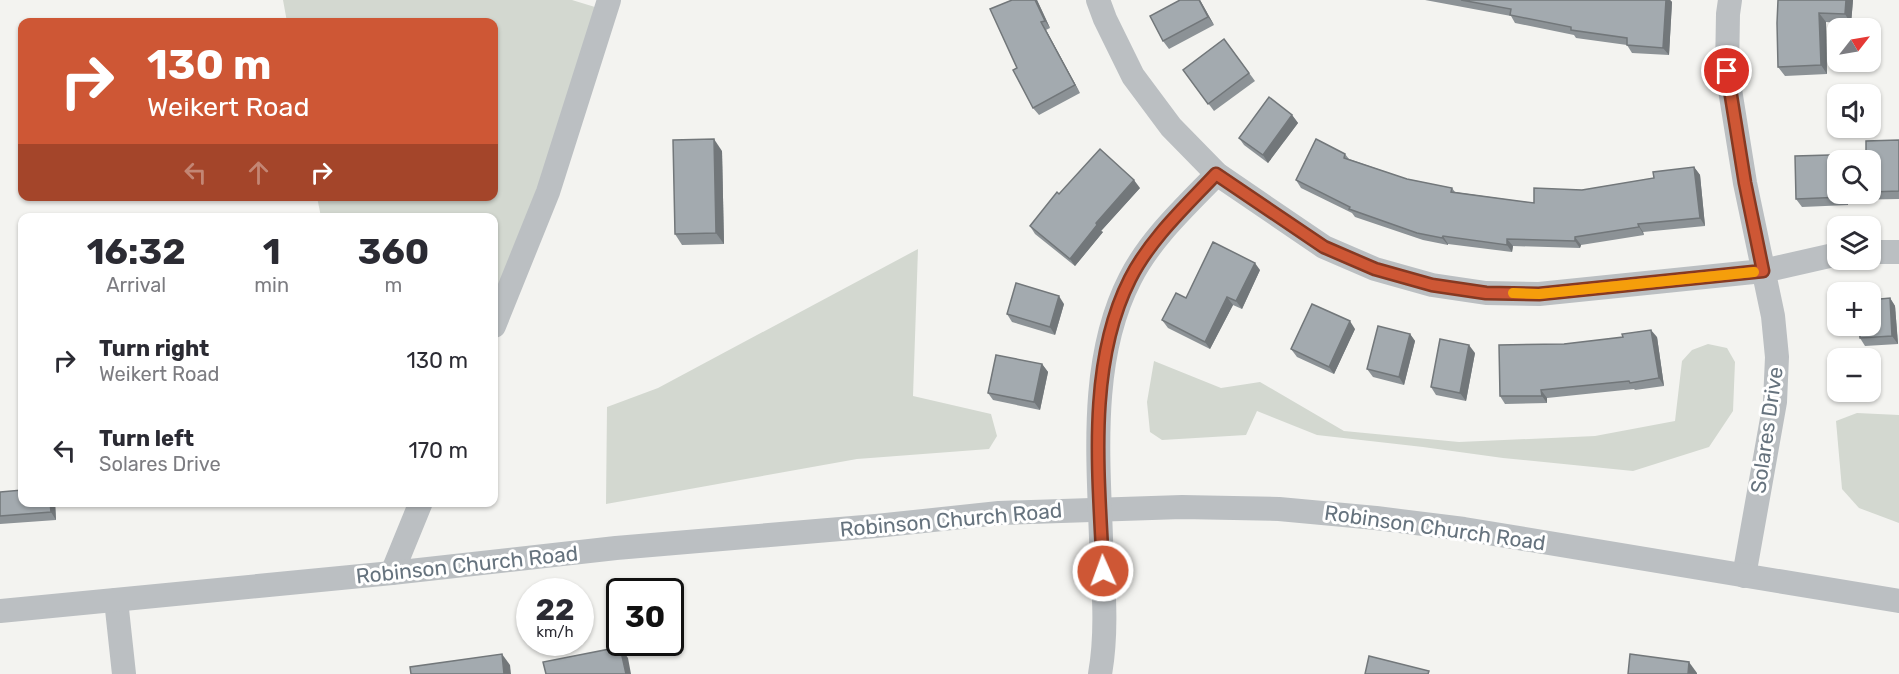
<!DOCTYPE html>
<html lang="en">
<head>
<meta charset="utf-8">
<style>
  body { margin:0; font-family:Rubik,sans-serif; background:#f2f2f3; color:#2b2b33; height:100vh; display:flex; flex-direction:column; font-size:22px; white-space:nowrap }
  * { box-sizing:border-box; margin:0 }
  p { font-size:20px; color:#7c7c81 }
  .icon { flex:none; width:33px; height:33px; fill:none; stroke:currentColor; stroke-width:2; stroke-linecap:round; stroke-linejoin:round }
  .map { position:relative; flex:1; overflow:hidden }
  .panel { position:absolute; left:18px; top:213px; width:480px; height:294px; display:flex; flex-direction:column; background:#fff; border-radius:12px; box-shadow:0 2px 4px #0004 }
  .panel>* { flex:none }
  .banner { position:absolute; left:18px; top:18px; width:480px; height:183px; border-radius:12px; box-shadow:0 2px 4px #0004; background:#ce5735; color:#fff; overflow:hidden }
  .needle { width:39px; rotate:59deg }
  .buttons { position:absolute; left:1827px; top:18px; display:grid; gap:12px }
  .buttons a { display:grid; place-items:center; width:54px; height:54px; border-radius:12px; background:#fff; box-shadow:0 2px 4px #0004; font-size:30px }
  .speed { position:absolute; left:516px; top:578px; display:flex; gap:12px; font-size:30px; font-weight:700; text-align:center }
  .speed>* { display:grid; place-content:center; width:78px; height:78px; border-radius:50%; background:#fff; box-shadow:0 2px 4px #0004; line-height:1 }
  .speed small { font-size:15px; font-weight:400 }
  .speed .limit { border:3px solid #111; border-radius:9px; background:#fff; color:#111 }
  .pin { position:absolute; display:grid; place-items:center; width:51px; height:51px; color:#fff; margin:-26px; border:3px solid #fff; border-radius:50%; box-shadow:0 2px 6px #0007 }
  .me { position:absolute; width:66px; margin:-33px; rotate:358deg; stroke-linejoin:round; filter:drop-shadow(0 0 4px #0008) }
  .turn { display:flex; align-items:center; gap:21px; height:126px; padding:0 30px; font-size:27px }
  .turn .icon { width:78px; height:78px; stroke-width:2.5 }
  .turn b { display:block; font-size:42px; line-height:51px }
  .lanes { display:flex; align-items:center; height:57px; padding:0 30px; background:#0003; justify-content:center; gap:30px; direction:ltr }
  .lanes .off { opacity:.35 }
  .eta { display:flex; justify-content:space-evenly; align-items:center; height:102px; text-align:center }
  .eta b { font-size:36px; font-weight:700; line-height:42px }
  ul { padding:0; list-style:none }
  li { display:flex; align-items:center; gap:18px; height:90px; padding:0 30px }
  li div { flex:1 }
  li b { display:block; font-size:22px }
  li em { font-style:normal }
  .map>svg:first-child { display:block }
  .green { fill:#d3d8d0 }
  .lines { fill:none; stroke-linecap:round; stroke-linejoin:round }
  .minor { stroke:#bbbfc2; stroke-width:24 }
  .wall { fill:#8c9296; fill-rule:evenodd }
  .shaded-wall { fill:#72777a }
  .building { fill:#a3aaaf; stroke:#72777a; stroke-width:1.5 }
  .route-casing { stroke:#863922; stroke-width:15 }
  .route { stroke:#ce5735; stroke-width:10 }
  .slow { stroke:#f59e0b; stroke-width:10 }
  .labels { text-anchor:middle; stroke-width:6; stroke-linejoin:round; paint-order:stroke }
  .street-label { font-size:21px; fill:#66737e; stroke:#fff }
</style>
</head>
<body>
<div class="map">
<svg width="1899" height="674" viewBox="0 0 1899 674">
  <rect width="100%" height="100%" fill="#f3f3f0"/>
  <!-- green -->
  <g class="green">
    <path d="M 283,0 L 572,0 L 608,11 L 494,303 L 494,218 L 321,217 L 317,197 L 494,196 L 494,22 L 287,22 Z"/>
    <path d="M 918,249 L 913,396 L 991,414 L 997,436 L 989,449 L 857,459 L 606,504 L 607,407 L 658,388 Z"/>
    <path d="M 1708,344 L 1727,348 L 1735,362 L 1733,411 L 1709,447 L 1633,471 L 1503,458 L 1423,447 L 1317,435 L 1257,411 L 1246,435 L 1162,440 L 1150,432 L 1147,402 L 1154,361 L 1221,388 L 1260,382 L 1344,431 L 1459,442 L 1595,436 L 1675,421 L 1682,361 L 1692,350 Z"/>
    <path d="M 1857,413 L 1899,415 L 1899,523 L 1859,508 L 1842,489 L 1836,421 Z"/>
  </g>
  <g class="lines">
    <!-- minor -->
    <g class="minor">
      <path d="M 1098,0 L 1105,19 L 1133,76 L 1171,127 L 1217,174 L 1324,247 L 1375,269 L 1432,285 L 1486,293 L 1539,294 L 1763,271 L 1838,254"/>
      <path d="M 1730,0 L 1728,14 L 1727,71 L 1745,183 L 1773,316 L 1777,357 L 1775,402 L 1744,576"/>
      <path d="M 1870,252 L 1899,252"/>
      <path d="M 494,326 L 548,192 L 609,0"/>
      <path d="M 392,573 L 421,502"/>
      <path d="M 116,600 L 124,674"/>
      <path d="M 0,611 L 392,573 L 616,548 L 876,526 L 999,513 L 1182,507 L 1279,509 L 1376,518 L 1464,529 L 1899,601"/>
      <path d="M 1100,674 C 1108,629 1103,583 1101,538 C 1098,453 1090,357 1130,279 C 1150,239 1186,206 1217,174"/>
    </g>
  </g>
  <!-- wall -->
  <g class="wall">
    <path d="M 1012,0 L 1037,0 L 1050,28 L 1046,30 L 1080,93 L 1039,115 L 1033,108 L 1017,68 Z"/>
    <path d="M 1200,0 L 1214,25 L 1169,49 L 1163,41 Z"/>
    <path d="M 1425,0 L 1670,0 L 1672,2 L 1669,55 L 1632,53 L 1627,45 L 1576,38 L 1574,35 L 1515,23 L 1511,16 Z"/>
    <path d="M 1778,0 L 1853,0 L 1851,24 L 1826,22 L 1827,74 L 1785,76 L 1778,67 Z"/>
    <path d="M 1224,39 L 1255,81 L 1214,111 L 1183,70 Z"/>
    <path d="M 1292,115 L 1298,123 L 1268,163 L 1244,145 L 1239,138 Z"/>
    <path d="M 1899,140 L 1899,199 L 1848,200 L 1848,205 L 1802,207 L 1796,199 L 1866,154 ZM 1870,160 L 1870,194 L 1838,194 Z"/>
    <path d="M 722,151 L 724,244 L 682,245 L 675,234 Z"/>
    <path d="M 1345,154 L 1349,159 L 1407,179 L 1452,188 L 1455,192 L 1534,203 L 1582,190 L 1654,178 L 1694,167 L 1700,175 L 1705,226 L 1643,232 L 1644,235 L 1581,245 L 1580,248 L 1513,246 L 1512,252 L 1448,244 L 1448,245 L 1423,240 L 1355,217 L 1352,213 L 1301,188 L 1296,180 Z"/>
    <path d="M 1140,188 L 1101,231 L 1103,232 L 1075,266 L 1035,234 L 1030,226 L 1059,194 Z"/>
    <path d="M 1260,270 L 1242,309 L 1233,305 L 1210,349 L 1168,328 L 1162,320 L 1186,298 Z"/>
    <path d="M 1890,298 L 1895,306 L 1898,344 L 1865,346 L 1860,338 Z"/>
    <path d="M 1064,304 L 1055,335 L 1012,322 L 1007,314 Z"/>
    <path d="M 1355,329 L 1334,374 L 1297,357 L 1291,349 Z"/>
    <path d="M 1410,334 L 1415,341 L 1404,385 L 1373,377 L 1367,369 Z"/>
    <path d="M 1657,337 L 1664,386 L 1635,390 L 1634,389 L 1547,398 L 1547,403 L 1505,404 L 1500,396 L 1564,344 Z"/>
    <path d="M 1475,353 L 1466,401 L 1436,395 L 1431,387 Z"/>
    <path d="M 1042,364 L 1048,372 L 1040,410 L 993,400 L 988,393 Z"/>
    <path d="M 0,492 L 22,502 L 55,502 L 56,520 L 0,524 Z"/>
  </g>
  <!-- shaded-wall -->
  <g class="shaded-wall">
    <path d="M 1035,0 L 1037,0 L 1050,28 L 1045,21 Z"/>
    <path d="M 1199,0 L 1200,0 L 1214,25 L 1208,17 Z"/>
    <path d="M 1666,0 L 1670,0 L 1672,2 L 1669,55 L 1663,48 Z"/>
    <path d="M 1846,0 L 1853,0 L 1851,24 L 1845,14 Z"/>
    <path d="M 1819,13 L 1826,22 L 1827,74 L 1821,65 Z"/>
    <path d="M 1041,22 L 1046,30 L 1080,93 L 1075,85 Z"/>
    <path d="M 1292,115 L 1298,123 L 1268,163 L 1263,155 Z"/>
    <path d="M 714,139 L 722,151 L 724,244 L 716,233 Z"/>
    <path d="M 1694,167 L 1700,175 L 1705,226 L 1700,218 Z"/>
    <path d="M 1134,180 L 1140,188 L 1101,231 L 1103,232 L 1075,266 L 1070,259 L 1096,223 Z"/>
    <path d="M 1843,194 L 1848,200 L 1848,205 L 1843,197 Z"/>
    <path d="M 1638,224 L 1643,232 L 1644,235 L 1639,227 Z"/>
    <path d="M 1443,236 L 1448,244 L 1448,245 L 1442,238 Z"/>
    <path d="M 1575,237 L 1581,245 L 1580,248 L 1575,241 Z"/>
    <path d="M 1507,239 L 1513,246 L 1512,252 L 1507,245 Z"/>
    <path d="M 1255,263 L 1260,270 L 1242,309 L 1236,301 Z"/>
    <path d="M 1059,296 L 1064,304 L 1055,335 L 1050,327 Z"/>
    <path d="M 1227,297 L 1233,305 L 1210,349 L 1205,342 Z"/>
    <path d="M 1890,298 L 1895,306 L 1898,344 L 1892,336 Z"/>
    <path d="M 1350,321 L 1355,329 L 1334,374 L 1329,367 Z"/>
    <path d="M 1651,330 L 1657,337 L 1664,386 L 1659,378 Z"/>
    <path d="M 1410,334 L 1415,341 L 1404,385 L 1399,377 Z"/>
    <path d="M 1469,345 L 1475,353 L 1466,401 L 1460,393 Z"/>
    <path d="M 1042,364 L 1048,372 L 1040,410 L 1034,402 Z"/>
    <path d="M 1541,390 L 1547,398 L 1547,403 L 1542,396 Z"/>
    <path d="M 50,502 L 55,502 L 56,520 L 51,512 Z"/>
    <path d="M 620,647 L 628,658 L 631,674 L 626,674 Z"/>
    <path d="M 502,654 L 510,665 L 511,674 L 504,674 Z"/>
    <path d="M 1689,662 L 1697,673 L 1697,674 L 1688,674 Z"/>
  </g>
  <!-- building -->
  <g class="building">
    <path d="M 1012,0 L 1035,0 L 1045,21 L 1041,22 L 1075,85 L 1033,108 L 1013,70 L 1017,68 L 990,9 Z"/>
    <path d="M 1180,0 L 1199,0 L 1208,17 L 1163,41 L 1150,16 Z"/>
    <path d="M 1461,0 L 1666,0 L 1663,48 L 1627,45 L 1627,38 L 1571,30 L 1571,27 L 1510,15 L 1511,9 Z"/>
    <path d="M 1778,0 L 1846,0 L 1845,14 L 1819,13 L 1821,65 L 1778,67 L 1777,23 Z"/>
    <path d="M 1224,39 L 1249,73 L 1208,104 L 1183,70 Z"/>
    <path d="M 1269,97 L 1292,115 L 1263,155 L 1239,138 Z"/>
    <path d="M 714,139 L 716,233 L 675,234 L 673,140 Z"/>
    <path d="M 1316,139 L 1345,154 L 1344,158 L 1407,179 L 1452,188 L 1451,192 L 1534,203 L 1534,188 L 1582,190 L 1654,178 L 1653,172 L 1694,167 L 1700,218 L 1638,224 L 1639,227 L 1575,237 L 1575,241 L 1507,239 L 1507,245 L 1443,236 L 1442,238 L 1417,233 L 1349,209 L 1350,207 L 1296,180 Z"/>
    <path d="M 1899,140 L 1899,191 L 1870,192 L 1870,160 L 1838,160 L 1838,194 L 1843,194 L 1843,197 L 1796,199 L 1795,156 L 1866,154 L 1866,141 Z"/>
    <path d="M 1100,149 L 1134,180 L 1096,223 L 1097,225 L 1070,259 L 1030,226 L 1057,192 L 1059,194 Z"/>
    <path d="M 1213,242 L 1255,263 L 1236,301 L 1227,297 L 1205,342 L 1162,320 L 1176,293 L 1186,298 Z"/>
    <path d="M 1016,283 L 1059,296 L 1050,327 L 1007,314 Z"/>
    <path d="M 1890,298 L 1892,336 L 1860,338 L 1859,326 L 1870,326 L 1870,300 Z"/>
    <path d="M 1312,304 L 1350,321 L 1329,367 L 1291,349 Z"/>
    <path d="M 1378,326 L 1410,334 L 1399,377 L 1367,369 Z"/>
    <path d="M 1651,330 L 1659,378 L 1630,383 L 1629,381 L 1541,390 L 1542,396 L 1500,396 L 1499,345 L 1564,344 L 1623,337 L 1622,334 Z"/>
    <path d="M 1440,339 L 1469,345 L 1460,393 L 1431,387 Z"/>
    <path d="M 996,355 L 1042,364 L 1034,402 L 988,393 Z"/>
    <path d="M 22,490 L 22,502 L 50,502 L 51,512 L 0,516 L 0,492 Z"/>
    <path d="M 620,647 L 626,674 L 546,674 L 543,662 Z"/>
    <path d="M 502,654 L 504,674 L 411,674 L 410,667 Z"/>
    <path d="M 1630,654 L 1689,662 L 1688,674 L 1628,674 Z"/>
    <path d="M 1369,656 L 1429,671 L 1428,674 L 1365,674 Z"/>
  </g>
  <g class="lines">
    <!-- route casing -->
    <g class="route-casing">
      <path id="route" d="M 1103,571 C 1099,477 1086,366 1130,279 C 1150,239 1186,206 1216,174 L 1324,247 L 1375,269 L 1432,285 L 1486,293 L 1539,294 L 1763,271 L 1745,183 L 1727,71"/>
    </g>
    <!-- route -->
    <use href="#route" class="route"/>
    <!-- slow -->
    <path class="slow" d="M 1513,293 L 1539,294 L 1754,272"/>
  </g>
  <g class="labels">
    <!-- street labels -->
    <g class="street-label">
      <text transform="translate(1767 430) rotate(-82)" y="7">Solares Drive</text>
      <text transform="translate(951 520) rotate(-5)" y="7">Robinson Church Road</text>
      <text transform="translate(1435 528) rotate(8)" y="7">Robinson Church Road</text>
      <text transform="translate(467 565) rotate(-6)" y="7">Robinson Church Road</text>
    </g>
  </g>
</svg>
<div class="buttons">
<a><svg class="needle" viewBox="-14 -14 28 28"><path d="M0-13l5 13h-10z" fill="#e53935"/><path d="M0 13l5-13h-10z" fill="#7c7c81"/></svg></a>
<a><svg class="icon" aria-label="sound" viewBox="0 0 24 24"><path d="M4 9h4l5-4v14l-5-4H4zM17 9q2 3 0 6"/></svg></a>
<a><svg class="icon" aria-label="search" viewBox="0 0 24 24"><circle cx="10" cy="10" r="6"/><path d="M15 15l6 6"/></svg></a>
<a><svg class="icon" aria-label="layers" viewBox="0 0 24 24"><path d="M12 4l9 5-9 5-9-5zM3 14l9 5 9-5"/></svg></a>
<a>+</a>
<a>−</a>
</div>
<div class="speed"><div>22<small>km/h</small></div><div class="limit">30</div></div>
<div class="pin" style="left:1727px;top:71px;background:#d93025"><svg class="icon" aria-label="arrive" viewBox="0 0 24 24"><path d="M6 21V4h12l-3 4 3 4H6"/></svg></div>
<svg class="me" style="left:1103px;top:571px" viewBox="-20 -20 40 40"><circle r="17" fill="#ce5735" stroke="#fff" stroke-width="3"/><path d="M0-11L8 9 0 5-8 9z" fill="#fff"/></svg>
<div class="banner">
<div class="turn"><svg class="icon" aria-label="right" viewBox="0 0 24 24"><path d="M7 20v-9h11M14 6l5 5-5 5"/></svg><div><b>130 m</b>Weikert Road</div></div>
<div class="lanes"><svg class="icon off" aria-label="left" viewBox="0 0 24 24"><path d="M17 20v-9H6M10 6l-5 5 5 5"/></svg><svg class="icon off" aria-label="ahead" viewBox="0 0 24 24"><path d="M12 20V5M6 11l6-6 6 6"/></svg><svg class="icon" aria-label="right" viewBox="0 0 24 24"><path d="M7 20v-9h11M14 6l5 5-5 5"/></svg></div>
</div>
<section class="panel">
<div class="eta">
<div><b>16:32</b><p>Arrival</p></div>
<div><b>1</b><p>min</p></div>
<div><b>360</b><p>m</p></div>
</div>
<ul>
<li><svg class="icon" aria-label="right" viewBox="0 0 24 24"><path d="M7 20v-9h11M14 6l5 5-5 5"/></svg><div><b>Turn right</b><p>Weikert Road</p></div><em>130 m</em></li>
<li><svg class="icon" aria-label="left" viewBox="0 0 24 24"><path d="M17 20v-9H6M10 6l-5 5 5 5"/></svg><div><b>Turn left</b><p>Solares Drive</p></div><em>170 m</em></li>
</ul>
</section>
</div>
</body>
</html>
